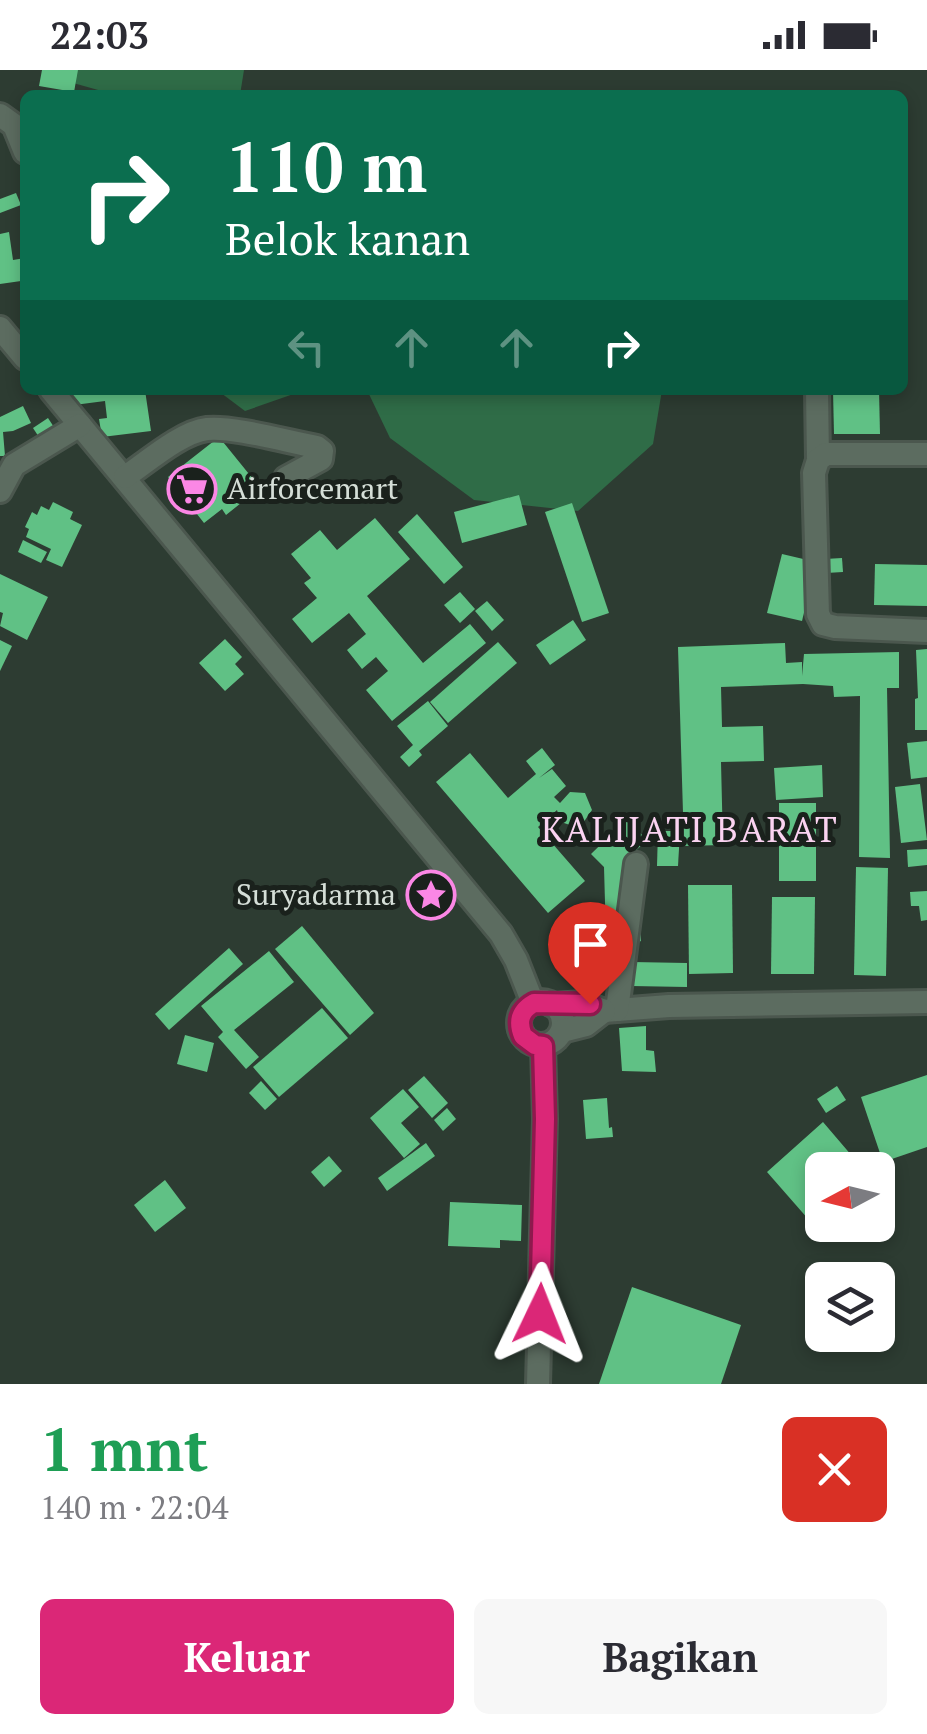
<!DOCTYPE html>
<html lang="id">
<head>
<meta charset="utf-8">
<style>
  body { margin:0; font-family:"PT Serif",serif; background:#f7f7f7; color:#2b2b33; height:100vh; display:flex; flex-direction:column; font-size:38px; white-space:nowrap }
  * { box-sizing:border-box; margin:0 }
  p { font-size:32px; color:#7c7c81 }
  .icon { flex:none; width:55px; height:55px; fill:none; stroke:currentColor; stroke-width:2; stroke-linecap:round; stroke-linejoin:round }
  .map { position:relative; height:1314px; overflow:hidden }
  .drawer { display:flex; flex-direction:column; background:#fff; flex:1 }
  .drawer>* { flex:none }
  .guide { position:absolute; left:20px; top:20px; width:888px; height:305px; border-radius:15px; box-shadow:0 5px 15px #0003; background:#0b6e4f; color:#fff; overflow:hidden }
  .needle { width:65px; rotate:263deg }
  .fabs { position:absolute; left:805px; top:1082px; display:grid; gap:20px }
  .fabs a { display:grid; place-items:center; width:90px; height:90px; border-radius:15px; background:#fff; box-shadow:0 5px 15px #0003; font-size:50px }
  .pin { position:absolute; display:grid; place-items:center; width:85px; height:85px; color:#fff; margin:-102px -42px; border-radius:50% 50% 50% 0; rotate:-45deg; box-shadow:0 0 10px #0007 }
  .pin .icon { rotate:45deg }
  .me { position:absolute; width:110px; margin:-55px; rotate:2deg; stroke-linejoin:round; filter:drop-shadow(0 0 8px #0008) }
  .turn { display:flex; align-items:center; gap:35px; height:210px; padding:0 40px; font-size:45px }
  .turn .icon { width:130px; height:130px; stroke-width:2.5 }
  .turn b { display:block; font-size:70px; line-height:85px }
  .lanes { display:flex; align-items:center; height:95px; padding:0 40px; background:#0003; justify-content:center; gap:50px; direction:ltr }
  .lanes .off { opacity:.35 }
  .round { display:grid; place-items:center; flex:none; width:105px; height:105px; border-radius:15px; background:#f7f7f7 }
  .overview { display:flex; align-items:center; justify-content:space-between; height:170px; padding:0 40px }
  h1 { font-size:60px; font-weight:600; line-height:75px; color:#1e9e55 }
  .action { display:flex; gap:20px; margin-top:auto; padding:20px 40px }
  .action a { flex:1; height:115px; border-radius:15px; background:#db2777; color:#fff; font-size:40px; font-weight:600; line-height:115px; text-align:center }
  .action a+a { background:#f7f7f7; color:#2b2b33 }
  .status { display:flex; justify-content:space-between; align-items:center; height:70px; padding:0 50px; background:#fff; direction:ltr }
  .status svg { height:28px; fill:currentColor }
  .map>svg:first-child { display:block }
  .green { fill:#2f6c47 }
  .building { fill:#60c185 }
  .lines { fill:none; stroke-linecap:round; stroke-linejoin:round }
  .minor-casing { stroke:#4b574e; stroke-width:28 }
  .minor { stroke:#5c6c60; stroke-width:22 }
  .route-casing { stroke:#8e194d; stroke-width:25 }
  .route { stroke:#db2777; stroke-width:18 }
  .labels { text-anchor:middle; stroke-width:10; stroke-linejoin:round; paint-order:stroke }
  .poi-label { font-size:30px; fill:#d5ded7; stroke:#1a211c; text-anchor:start }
  .quarter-label { font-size:35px; letter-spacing:2.5px; fill:#fbd3f1; stroke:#1a211c }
</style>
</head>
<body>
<div class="status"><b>22:03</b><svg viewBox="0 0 49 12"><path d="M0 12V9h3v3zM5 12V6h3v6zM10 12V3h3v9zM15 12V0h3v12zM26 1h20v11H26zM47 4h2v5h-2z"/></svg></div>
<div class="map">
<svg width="927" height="1314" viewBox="0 0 927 1314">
  <rect width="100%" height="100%" fill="#2d3c32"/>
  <!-- green -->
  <g class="green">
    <path d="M 78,0 L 244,0 L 240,25 L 116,25 L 66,11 Z"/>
    <path d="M 217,320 L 305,320 L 245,341 Z"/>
    <path d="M 367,320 L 662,320 L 653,374 L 578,441 L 474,430 L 390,368 Z"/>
  </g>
  <!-- building -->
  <g class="building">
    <path d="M 42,0 L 78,0 L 74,22 L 39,16 Z"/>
    <path d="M 16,123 L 21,135 L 0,143 L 0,129 Z"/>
    <path d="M 9,162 L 13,190 L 25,188 L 25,202 L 20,203 L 21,211 L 0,214 L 0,164 Z"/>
    <path d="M 72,320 L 102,320 L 103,325 L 145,320 L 151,361 L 102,367 L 99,349 L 107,348 L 105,331 L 74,335 Z"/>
    <path d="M 833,320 L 879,320 L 880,364 L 834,364 Z"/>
    <path d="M 23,336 L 31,353 L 13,361 L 3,362 L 5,386 L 0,386 L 0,347 Z"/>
    <path d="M 48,348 L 65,374 L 50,384 L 33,358 Z"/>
    <path d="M 219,367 L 253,409 L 244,416 L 251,425 L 226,445 L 222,439 L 204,453 L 168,407 Z"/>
    <path d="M 519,425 L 527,455 L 462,473 L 454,442 Z"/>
    <path d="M 53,432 L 73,442 L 70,449 L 82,455 L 62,497 L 46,490 L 51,479 L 26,467 L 29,459 L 25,457 L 32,442 L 37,445 L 41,436 L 49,440 Z"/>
    <path d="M 572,433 L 609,543 L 582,552 L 545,442 Z"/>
    <path d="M 417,444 L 463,497 L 444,514 L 398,462 Z"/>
    <path d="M 375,448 L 410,489 L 367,526 L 423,593 L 470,554 L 486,573 L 392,651 L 366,620 L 388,601 L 376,587 L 362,599 L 347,580 L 366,564 L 349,543 L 312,573 L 292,549 L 317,528 L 304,513 L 311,508 L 291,484 L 320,460 L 337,480 Z"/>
    <path d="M 23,470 L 47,482 L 41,493 L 18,482 Z"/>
    <path d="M 782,484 L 816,492 L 802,551 L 767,543 Z"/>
    <path d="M 842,488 L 843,502 L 826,503 L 825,489 Z"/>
    <path d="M 875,494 L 927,495 L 927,536 L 874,535 Z"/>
    <path d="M 0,504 L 48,527 L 27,570 L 0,556 L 3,543 L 0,542 Z"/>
    <path d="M 460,522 L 475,539 L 460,553 L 444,535 Z"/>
    <path d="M 487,531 L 504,550 L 492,561 L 475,541 Z"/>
    <path d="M 573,550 L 586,570 L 550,595 L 536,575 Z"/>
    <path d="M 225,569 L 242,587 L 235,594 L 244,604 L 225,621 L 199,593 Z"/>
    <path d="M 0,570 L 12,576 L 0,601 Z"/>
    <path d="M 498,572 L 517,593 L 448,653 L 430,632 Z"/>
    <path d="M 785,573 L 786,593 L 802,592 L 802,606 L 804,584 L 899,582 L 899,618 L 887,618 L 890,788 L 859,787 L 860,626 L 834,627 L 833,616 L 803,614 L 721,617 L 722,657 L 763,656 L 764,691 L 721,692 L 723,775 L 684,776 L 678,577 Z"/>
    <path d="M 927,579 L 927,660 L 915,660 L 915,629 L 918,628 L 916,580 Z"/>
    <path d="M 428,631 L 448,656 L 419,681 L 422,685 L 409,697 L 400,687 L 413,675 L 397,656 Z"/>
    <path d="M 927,671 L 927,707 L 911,709 L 907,673 Z"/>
    <path d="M 542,678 L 555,695 L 539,708 L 552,699 L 566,716 L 554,727 L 560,733 L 570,722 L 585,723 L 592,740 L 583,753 L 570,755 L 561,752 L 557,740 L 538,757 L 585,811 L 548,843 L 436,712 L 470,683 L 508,728 L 536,704 L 526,691 Z"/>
    <path d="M 822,695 L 823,727 L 776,730 L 774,698 Z"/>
    <path d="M 920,714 L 927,770 L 901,773 L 895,717 Z"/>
    <rect x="779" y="733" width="37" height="78"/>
    <path d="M 627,749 L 647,770 L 626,790 L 626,811 L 639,811 L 641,871 L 632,875 L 632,892 L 687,893 L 687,917 L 631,916 L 633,903 L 582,904 L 581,868 L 606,868 L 604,797 L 591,784 Z"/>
    <path d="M 658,761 L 680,761 L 678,796 L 657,796 Z"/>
    <path d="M 927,779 L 927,795 L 908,797 L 907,780 Z"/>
    <path d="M 856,797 L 888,798 L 886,906 L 854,905 Z"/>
    <path d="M 688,815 L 732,815 L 733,903 L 689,904 Z"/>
    <path d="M 927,821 L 927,850 L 921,851 L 919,836 L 911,836 L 910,822 Z"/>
    <path d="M 772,827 L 815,827 L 814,904 L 771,904 Z"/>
    <path d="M 302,856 L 374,943 L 350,965 L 275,879 Z"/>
    <path d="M 229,878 L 243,894 L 169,960 L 155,944 Z"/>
    <path d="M 269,881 L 294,912 L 234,960 L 259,987 L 246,999 L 218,967 L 223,962 L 201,936 Z"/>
    <path d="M 322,938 L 348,968 L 279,1027 L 253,997 Z"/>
    <path d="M 646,956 L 646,980 L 654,981 L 656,1002 L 622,1001 L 619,958 Z"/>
    <path d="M 185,965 L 214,973 L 207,1002 L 177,994 Z"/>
    <path d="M 927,1005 L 927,1077 L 883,1092 L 861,1027 Z"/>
    <path d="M 424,1006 L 448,1033 L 432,1048 L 408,1020 Z"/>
    <path d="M 261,1011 L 277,1029 L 265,1040 L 249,1023 Z"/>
    <path d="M 837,1016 L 846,1030 L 826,1043 L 817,1029 Z"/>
    <path d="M 403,1019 L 419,1037 L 401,1053 L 420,1074 L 404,1088 L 370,1048 Z"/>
    <path d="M 607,1028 L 609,1058 L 612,1057 L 613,1067 L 586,1069 L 583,1030 Z"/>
    <path d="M 447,1038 L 456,1049 L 443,1061 L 434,1050 Z"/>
    <path d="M 823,1052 L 864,1100 L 822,1100 L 822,1139 L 809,1150 L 767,1102 Z"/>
    <path d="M 426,1073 L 435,1086 L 387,1121 L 378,1108 Z"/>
    <path d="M 329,1086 L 342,1101 L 324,1117 L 311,1102 Z"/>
    <path d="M 165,1110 L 186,1138 L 155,1162 L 134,1135 Z"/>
    <path d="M 450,1132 L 522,1135 L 521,1171 L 500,1170 L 500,1178 L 448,1176 Z"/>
    <path d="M 632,1217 L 741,1255 L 721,1314 L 599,1314 Z"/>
  </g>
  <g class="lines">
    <!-- minor casing -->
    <g class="minor-casing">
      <g id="minor">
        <path d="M 0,45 L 14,55 L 25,82"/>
        <path d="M 0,258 L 25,288"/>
        <path d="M 51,320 L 501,864 L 516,890 L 533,933"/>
        <path d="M 817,320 L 818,390"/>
        <path d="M 927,384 L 826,384 L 818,390 L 814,403 L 818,544 L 823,554 L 835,557 L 927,561"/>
        <path d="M 125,407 C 146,393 181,362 207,359 C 232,356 289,372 317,377 L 322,381 L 321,389 L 286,408"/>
        <path d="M 0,421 L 14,395 L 80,355"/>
        <circle cx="541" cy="953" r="22"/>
        <path d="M 552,935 L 584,933 L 604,941 L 669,936 L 927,932"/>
        <path d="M 617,940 L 636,794"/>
        <path d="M 562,961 L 586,955 L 604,941"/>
        <path d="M 538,1314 L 545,1049 L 543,975"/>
      </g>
    </g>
    <!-- minor -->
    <use href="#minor" class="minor"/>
  </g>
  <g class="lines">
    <!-- route casing -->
    <g class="route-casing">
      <path id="route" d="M 540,1244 L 545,1049 L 543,976 L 535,975 L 523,966 C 517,951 520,941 534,933 L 590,934"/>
    </g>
    <!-- route -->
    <use href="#route" class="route"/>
  </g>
  <!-- icons -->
  <defs>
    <g id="supermarket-ring" transform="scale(2.5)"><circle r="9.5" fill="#1a211c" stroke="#fb87e5" stroke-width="1.5"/><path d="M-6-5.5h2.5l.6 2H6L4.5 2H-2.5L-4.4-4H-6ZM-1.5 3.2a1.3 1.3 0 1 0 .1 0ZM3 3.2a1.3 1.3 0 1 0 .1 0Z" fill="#fb87e5"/></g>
    <g id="sight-ring" transform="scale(2.5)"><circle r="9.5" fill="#1a211c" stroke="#fb87e5" stroke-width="1.5"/><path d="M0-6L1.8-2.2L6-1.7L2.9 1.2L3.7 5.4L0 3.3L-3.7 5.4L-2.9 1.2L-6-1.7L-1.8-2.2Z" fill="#fb87e5"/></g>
  </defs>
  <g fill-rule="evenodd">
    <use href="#supermarket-ring" x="192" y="419"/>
    <use href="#sight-ring" x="431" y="825"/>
  </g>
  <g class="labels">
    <!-- poi labels -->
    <g class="poi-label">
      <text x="227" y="429">Airforcemart</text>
      <text x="396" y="835" text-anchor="end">Suryadarma</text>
    </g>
    <!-- quarter labels -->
    <g class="quarter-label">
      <text x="690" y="772">KALIJATI BARAT</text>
    </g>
  </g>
</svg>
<div class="fabs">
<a><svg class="needle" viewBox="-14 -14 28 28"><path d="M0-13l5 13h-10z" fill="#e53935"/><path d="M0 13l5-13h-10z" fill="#7c7c81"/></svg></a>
<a><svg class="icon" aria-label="layers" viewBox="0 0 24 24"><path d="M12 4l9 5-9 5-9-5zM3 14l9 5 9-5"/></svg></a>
</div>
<div class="pin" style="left:590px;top:934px;background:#d93025"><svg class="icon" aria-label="arrive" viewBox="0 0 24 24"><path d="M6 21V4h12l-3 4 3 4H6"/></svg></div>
<svg class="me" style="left:540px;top:1244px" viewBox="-20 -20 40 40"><path d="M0-17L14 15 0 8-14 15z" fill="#db2777" stroke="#fff" stroke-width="4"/></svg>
<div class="guide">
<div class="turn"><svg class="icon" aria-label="right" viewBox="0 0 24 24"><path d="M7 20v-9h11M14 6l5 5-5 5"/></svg><div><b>110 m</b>Belok kanan</div></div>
<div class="lanes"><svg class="icon off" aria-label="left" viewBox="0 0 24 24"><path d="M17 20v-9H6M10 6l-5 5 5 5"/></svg><svg class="icon off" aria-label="ahead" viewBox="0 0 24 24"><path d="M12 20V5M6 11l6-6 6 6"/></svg><svg class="icon off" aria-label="ahead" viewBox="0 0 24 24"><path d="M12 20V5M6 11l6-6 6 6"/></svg><svg class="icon" aria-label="right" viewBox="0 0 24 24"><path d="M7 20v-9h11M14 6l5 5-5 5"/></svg></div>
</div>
</div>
<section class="drawer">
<div class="overview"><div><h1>1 mnt</h1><p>140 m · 22:04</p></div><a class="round" style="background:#d93025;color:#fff"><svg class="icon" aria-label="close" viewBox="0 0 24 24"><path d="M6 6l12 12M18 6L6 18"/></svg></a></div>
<div class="action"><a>Keluar</a><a>Bagikan</a></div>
</section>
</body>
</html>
